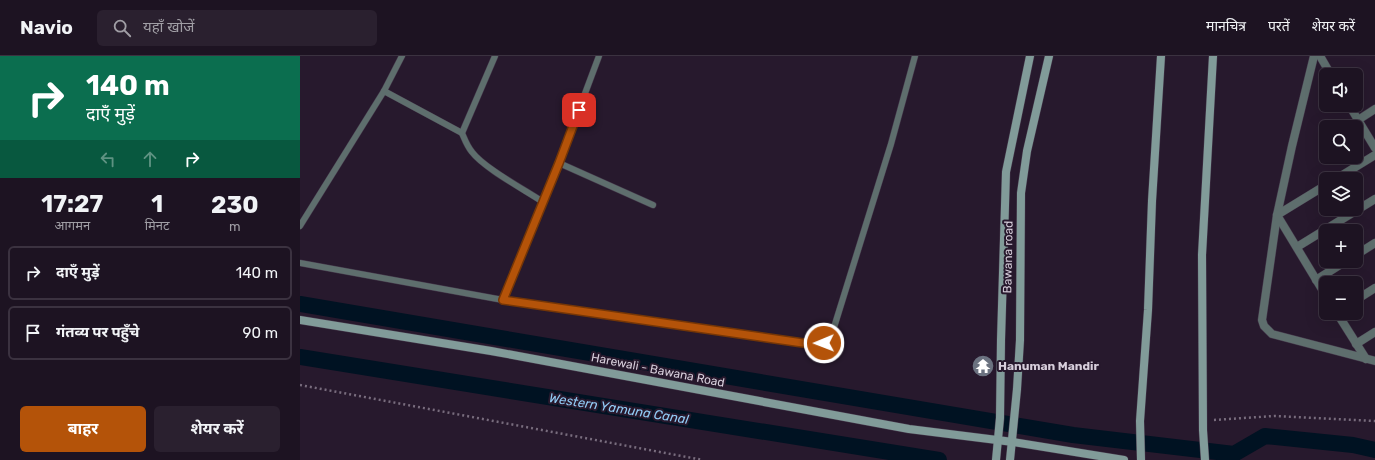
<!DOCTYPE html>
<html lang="hi">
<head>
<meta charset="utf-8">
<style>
  body { margin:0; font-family:Rubik,"Noto Sans Devanagari",sans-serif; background:#2a202f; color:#f1f3f6; height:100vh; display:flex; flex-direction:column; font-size:15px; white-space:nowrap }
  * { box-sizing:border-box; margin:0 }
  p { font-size:13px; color:#a09ea5 }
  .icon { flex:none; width:22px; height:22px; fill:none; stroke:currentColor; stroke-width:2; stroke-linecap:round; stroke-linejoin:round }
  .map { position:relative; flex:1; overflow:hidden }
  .side { display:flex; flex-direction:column; background:#1d1322; width:300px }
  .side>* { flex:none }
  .top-card { background:#0b6e4f; color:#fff; overflow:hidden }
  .tools { position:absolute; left:1019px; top:12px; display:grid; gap:8px }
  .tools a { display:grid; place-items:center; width:44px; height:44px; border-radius:6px; background:#1d1322; box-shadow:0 4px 16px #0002,0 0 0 1px #3b3240; font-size:20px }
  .pin { position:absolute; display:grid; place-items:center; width:34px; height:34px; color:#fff; margin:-17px; border-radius:8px; box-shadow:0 2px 6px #0006 }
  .me { position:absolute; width:44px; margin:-22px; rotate:269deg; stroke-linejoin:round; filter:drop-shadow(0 0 3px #0008) }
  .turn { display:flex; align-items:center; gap:14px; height:84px; padding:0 20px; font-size:18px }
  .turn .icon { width:52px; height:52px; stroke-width:2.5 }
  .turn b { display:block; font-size:28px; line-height:34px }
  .lanes { display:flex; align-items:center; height:38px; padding:0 20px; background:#0003; justify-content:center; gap:20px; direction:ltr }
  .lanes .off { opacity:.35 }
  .eta { display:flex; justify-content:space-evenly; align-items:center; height:68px; text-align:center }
  .eta b { font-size:24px; font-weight:700; line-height:28px }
  .primary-button { display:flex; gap:8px; margin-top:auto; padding:8px 20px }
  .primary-button a { flex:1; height:46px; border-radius:6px; background:#b45309; color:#fff; font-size:16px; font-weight:700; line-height:46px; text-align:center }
  .primary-button a+a { background:#2a202f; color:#f1f3f6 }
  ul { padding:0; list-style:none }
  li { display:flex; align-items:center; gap:12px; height:54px; margin:0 8px 6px; padding:0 12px; border:2px solid #3b3240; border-radius:6px }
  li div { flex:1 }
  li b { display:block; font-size:15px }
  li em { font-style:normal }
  header { display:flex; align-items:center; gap:24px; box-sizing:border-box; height:56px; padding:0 20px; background:#1d1322; border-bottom:1px solid #3b3240 }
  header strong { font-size:19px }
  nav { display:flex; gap:22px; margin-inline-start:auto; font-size:14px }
  .search { width:280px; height:36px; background:#2a202f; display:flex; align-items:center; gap:10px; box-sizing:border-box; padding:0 14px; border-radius:6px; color:#a09ea5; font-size:15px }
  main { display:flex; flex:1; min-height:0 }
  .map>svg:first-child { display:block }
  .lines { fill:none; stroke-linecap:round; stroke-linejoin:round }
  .canal { stroke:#001222; stroke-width:16 }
  .lane-casing { stroke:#433649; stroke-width:7 }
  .street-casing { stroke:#433649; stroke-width:9 }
  .secondary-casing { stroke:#433649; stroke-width:9 }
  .path { stroke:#786c7d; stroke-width:2.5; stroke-dasharray:2 3; stroke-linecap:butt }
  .lane { stroke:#5e6e6d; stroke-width:6 }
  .street { stroke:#5e6e6d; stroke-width:8 }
  .secondary { stroke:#819b99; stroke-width:8 }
  .route-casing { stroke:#753606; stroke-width:10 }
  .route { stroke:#b45309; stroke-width:7 }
  .labels { text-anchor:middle; stroke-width:4; stroke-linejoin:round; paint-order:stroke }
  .street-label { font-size:12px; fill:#d7cedb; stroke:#27192d }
  .poi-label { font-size:12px; font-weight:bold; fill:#d7cedb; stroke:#27192d; text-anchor:start }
  .water-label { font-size:13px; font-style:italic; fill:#92ccf6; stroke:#27192d }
</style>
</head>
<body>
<header>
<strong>Navio</strong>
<div class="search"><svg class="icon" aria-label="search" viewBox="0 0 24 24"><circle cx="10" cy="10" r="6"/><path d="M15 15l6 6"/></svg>यहाँ खोजें</div>
<nav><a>मानचित्र</a><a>परतें</a><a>शेयर करें</a></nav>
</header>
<main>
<section class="side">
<div class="top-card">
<div class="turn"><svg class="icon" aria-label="right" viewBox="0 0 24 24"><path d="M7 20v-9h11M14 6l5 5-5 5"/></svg><div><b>140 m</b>दाएँ मुड़ें</div></div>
<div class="lanes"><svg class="icon off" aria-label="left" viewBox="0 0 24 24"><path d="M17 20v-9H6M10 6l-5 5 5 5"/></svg><svg class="icon off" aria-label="ahead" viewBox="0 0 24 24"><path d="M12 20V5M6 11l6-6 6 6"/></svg><svg class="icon" aria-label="right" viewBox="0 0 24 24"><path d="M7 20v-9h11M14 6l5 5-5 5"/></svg></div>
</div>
<div class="eta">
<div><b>17:27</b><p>आगमन</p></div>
<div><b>1</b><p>मिनट</p></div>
<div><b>230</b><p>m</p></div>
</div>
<ul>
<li><svg class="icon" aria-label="right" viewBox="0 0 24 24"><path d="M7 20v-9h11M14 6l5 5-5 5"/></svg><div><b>दाएँ मुड़ें</b></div><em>140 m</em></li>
<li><svg class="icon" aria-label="arrive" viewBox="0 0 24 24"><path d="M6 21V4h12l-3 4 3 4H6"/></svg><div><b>गंतव्य पर पहुँचे</b></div><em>90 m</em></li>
</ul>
<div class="primary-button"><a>बाहर</a><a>शेयर करें</a></div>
</section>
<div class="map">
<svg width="1075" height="404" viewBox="0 0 1075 404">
  <rect width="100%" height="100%" fill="#27192d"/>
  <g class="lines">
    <!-- canal -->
    <g class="canal">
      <path d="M 0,248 L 773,379 L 934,398 L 965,380 L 1053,389 L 1075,394"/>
      <path d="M 0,301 L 639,404"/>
    </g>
    <!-- lane casing -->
    <g class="lane-casing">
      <g id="lane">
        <path d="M 195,0 L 162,77 C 165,84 167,90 172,96 C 184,112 225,134 243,146"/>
        <path d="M 84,35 L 162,77"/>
        <path d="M 259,107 L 353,149"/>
        <path d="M 0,170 L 84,35 L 102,0"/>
        <path d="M 0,207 L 203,244 L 503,287 L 524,287 L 531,281 L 591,88 L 615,0"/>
        <path d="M 203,244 L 259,107 L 299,0"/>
      </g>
    </g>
    <!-- street casing -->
    <g class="street-casing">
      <g id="street">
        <path d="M 1014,0 L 992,90 L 977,159 L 962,264 L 964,270 L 972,278 L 1075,305"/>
        <path d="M 1020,0 L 1031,19"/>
        <path d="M 1049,49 L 1075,92"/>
        <path d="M 1058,64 L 1075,53"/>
        <path d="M 1036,123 L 1075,99"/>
        <path d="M 1026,129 L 977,159 L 1026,240"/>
        <path d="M 997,191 L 1075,143"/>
        <path d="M 1056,199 L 1075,187"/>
        <path d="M 1016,224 L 1046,205"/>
        <path d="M 1056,244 L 1075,232"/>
        <path d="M 1037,257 L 1066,303"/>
        <path d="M 1056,288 L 1075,276"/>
      </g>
    </g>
    <!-- secondary casing -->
    <g class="secondary-casing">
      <g id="secondary">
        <path d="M 0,264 L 191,295 L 609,373 L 713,386 L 824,404"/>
        <path d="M 696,404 L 700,362 L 701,284 L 706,116 L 730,0"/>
        <path d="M 710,404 L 717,333 L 720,284 L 721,137 L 727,95 L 749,0"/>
        <path d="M 841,404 L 840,365 L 848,254 L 852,145 L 861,0"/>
        <path d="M 905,404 L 903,374 L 902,199 L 913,0"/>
      </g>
    </g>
    <!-- path -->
    <g class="path">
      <path d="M 0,329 L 403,404"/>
      <path d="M 914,364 L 974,360 L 1075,365"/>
    </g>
    <!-- lane -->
    <use href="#lane" class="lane"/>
    <!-- street -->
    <use href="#street" class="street"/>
    <!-- secondary -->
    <use href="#secondary" class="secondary"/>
  </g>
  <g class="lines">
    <!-- route casing -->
    <g class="route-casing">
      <path id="route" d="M 279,54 L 259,107 L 203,244 L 503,287 L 524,287"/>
    </g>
    <!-- route -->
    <use href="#route" class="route"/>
  </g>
  <!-- icons -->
  <defs>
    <g id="temple-disc" transform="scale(1.15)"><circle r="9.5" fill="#6b7280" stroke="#27192d"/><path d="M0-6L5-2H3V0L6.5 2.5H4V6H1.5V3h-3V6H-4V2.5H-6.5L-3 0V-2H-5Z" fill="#fff"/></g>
  </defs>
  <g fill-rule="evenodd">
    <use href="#temple-disc" x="683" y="310"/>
  </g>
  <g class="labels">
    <!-- street labels -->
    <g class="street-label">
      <text transform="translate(708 201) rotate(-89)" y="4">Bawana road</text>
      <text transform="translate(358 314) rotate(11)" y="4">Harewali - Bawana Road</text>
    </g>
    <!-- poi labels -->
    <g class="poi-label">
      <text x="698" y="314">Hanuman Mandir</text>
    </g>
    <!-- water labels -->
    <g class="water-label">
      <text transform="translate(319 352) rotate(9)" y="5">Western Yamuna Canal</text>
    </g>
  </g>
</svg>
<div class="tools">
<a><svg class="icon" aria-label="sound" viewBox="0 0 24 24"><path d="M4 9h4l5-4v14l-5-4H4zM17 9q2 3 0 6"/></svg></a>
<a><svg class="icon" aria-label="search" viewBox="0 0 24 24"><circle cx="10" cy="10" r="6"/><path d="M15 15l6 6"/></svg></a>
<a><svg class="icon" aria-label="layers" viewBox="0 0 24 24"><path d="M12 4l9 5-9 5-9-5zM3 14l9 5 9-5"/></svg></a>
<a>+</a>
<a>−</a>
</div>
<div class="pin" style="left:279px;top:54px;background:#d93025"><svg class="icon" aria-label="arrive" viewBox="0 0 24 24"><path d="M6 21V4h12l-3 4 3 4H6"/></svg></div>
<svg class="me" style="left:524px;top:287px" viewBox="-20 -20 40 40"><circle r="17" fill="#b45309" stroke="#fff" stroke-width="3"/><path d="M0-11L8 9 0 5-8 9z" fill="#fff"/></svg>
</div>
</main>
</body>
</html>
